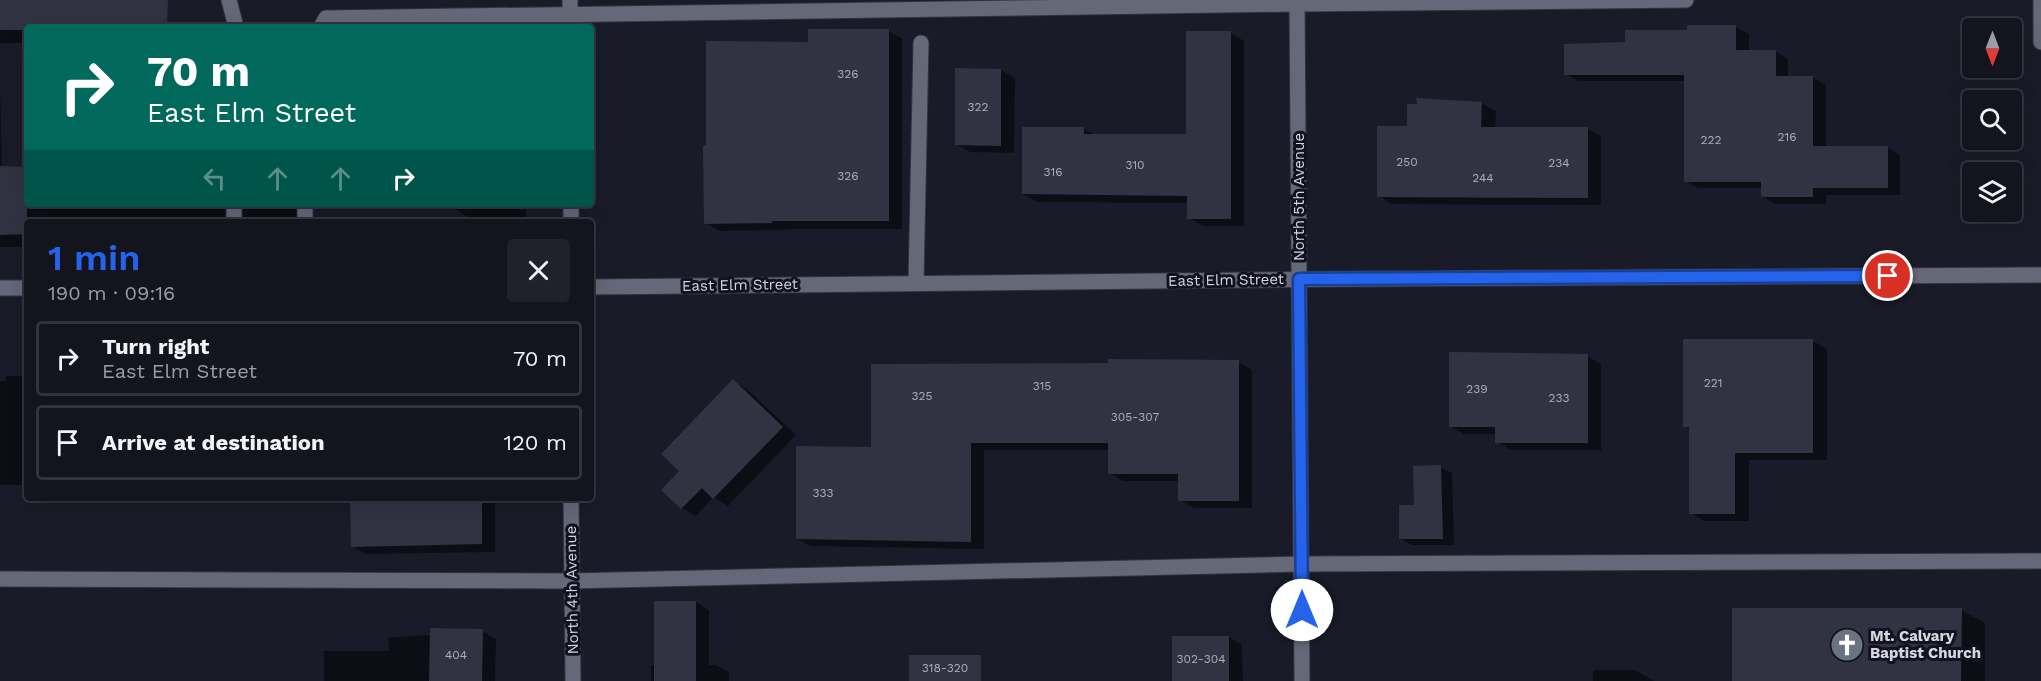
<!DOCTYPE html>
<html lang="en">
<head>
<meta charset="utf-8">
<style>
  body { margin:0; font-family:"Work Sans",sans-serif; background:#20212b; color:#f1f3f6; height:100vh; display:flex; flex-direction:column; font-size:22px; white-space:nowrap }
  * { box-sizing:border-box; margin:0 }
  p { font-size:20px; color:#9d9ea4 }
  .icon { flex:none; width:33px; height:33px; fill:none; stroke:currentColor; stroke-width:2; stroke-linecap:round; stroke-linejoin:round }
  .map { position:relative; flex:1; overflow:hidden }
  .drawer { position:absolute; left:24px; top:219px; width:570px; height:282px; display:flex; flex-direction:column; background:#13141e; border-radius:6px; box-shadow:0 6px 24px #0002,0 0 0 2px #32333c }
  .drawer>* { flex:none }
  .guide { position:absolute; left:24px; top:24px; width:570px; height:183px; border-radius:6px; box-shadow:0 6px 24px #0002,0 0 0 2px #32333c; background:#00695c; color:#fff; overflow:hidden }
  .needle { width:39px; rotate:180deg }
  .buttons { position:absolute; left:1962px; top:18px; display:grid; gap:12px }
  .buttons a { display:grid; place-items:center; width:60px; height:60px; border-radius:6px; background:#13141e; box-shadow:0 6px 24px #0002,0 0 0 2px #32333c; font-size:30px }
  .pin { position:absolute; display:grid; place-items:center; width:51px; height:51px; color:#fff; margin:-26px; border:3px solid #fff; border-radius:50%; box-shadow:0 2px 6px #0007 }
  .me { position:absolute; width:66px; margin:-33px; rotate:0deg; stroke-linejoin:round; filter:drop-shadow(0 0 4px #0008) }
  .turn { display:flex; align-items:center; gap:21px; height:126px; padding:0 24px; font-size:27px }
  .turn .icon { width:78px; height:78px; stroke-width:2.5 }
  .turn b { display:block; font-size:42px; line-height:51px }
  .lanes { display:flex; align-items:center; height:57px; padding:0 24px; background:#0003; justify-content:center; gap:30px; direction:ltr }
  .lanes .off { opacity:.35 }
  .round { display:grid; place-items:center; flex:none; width:63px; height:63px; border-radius:6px; background:#20212b }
  .overview { display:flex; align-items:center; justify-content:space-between; height:102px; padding:0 24px }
  h1 { font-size:36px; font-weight:600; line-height:45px; color:#2563eb }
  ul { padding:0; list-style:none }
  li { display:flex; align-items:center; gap:18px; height:75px; margin:0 12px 9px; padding:0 12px; border:3px solid #32333c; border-radius:6px }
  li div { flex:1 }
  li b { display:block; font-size:22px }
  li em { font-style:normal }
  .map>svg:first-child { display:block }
  .shadow { fill:#0007 }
  .building { fill:#313342 }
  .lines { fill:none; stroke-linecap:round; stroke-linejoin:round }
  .service-casing { stroke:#33343f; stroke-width:17 }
  .minor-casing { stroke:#33343f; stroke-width:17 }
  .tertiary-casing { stroke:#33343f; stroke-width:17 }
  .service { stroke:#656879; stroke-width:15 }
  .minor { stroke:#656879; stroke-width:15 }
  .tertiary { stroke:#656879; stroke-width:15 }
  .route-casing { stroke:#184099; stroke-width:15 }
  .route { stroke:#2563eb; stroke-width:10 }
  .labels { text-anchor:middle; stroke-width:6; stroke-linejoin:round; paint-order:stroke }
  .number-label { font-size:12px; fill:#acaeb8 }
  .street-label { font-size:15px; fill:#d5d7e0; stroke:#10121f }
  .poi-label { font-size:15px; font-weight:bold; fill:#d5d7e0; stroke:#10121f; text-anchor:start }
</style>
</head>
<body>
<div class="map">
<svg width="2041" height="681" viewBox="0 0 2041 681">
  <rect width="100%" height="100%" fill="#191b28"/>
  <!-- shadow -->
  <g class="shadow">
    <path d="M 0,0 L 72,0 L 71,27 L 27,27 L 27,43 L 0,43 Z"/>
    <path d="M 107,21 L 212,27 L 213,27 L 107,27 Z"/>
    <path d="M 1736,27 L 1749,34 L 1749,51 L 1775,51 L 1788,59 L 1788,78 L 1813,78 L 1826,85 L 1826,148 L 1888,148 L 1900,155 L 1900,195 L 1826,195 L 1826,204 L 1775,204 L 1762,196 L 1762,188 L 1698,188 L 1685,181 L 1685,81 L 1578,81 L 1566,74 L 1626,44 L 1688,32 Z"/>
    <path d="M 888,31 L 902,38 L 902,229 L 785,229 L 785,230 L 720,231 L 706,223 L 809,43 Z"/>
    <path d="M 1230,33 L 1244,41 L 1244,226 L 1203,226 L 1189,218 L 1189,203 L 1037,202 L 1023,194 L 1083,128 L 1095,135 L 1188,135 Z"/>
    <path d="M 1001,70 L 1015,78 L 1014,153 L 970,152 L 956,144 Z"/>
    <path d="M 0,84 L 2,168 L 27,168 L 27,204 L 297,204 L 297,222 L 27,222 L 27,247 L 0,247 Z"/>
    <path d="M 1418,100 L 1482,103 L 1496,111 L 1495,128 L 1587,128 L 1601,136 L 1601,205 L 1392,204 L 1379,196 L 1418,105 Z"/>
    <path d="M 446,204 L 526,204 L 526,220 L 473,220 Z"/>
    <path d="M 1813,341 L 1827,349 L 1827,460 L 1749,460 L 1749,521 L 1704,521 L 1691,513 L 1691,430 L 1684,426 Z"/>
    <path d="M 1587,356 L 1601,364 L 1601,450 L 1511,450 L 1497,442 L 1497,434 L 1464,434 L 1450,426 Z"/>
    <path d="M 1239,362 L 1252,370 L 1252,508 L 1194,508 L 1180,500 L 1180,481 L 1123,481 L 1110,473 L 1110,450 L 984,450 L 984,549 L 811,546 L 797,539 L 872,448 Z"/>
    <path d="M 6,376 L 27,376 L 27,485 L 0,485 L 0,381 L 6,381 Z"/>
    <path d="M 733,381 L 747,389 L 796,435 L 728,506 L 713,497 L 696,516 L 682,508 L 681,471 Z"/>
    <path d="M 1440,467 L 1452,473 L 1454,545 L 1412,545 L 1401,539 L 1416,507 Z"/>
    <path d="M 352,498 L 495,498 L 495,552 L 366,554 L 352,546 Z"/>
    <path d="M 696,602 L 709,610 L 709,665 L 716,665 L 729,672 L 729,681 L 651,681 L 651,665 L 655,665 Z"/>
    <path d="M 1961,610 L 1985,623 L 1985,681 L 1733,681 Z"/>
    <path d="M 482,631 L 496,639 L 495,681 L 324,681 L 324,651 L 389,651 L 388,638 Z"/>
    <path d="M 1229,637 L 1242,645 L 1243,681 L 1174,681 Z"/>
    <path d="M 1593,670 L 1635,670 L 1654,681 L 1593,681 Z"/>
  </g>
  <!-- building -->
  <g class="building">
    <path d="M 0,0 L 168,0 L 167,27 L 27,27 L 27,30 L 0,30 Z"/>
    <path d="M 1687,25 L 1736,25 L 1736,50 L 1776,50 L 1776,76 L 1813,76 L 1813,146 L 1888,146 L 1888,188 L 1813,188 L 1813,197 L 1761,197 L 1761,182 L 1684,182 L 1684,75 L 1564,75 L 1564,44 L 1625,42 L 1625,30 L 1687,30 Z"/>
    <path d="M 808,29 L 889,29 L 889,221 L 772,221 L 772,223 L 704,224 L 703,146 L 706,145 L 706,41 L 808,42 Z"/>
    <path d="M 1186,31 L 1231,31 L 1231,219 L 1187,219 L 1187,196 L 1022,194 L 1022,127 L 1084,127 L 1084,134 L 1186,134 Z"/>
    <path d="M 955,68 L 1001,69 L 1001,146 L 955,145 Z"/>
    <path d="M 1416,98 L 1482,102 L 1481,127 L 1588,127 L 1588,198 L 1377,197 L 1377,126 L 1407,126 L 1407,104 L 1417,104 Z"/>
    <path d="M 0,166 L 27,167 L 27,234 L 0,235 Z"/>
    <path d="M 1683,339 L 1813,339 L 1813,453 L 1735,453 L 1735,514 L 1689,514 L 1689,427 L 1683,427 Z"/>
    <path d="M 1449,352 L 1588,354 L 1588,443 L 1495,443 L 1495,427 L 1449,427 Z"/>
    <path d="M 1108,359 L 1239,360 L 1239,501 L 1178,501 L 1178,474 L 1108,474 L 1108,443 L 971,443 L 971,542 L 796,539 L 796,446 L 871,447 L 871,364 L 1108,363 Z"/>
    <path d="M 733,379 L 783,427 L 713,499 L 702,488 L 681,509 L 661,490 L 679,471 L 661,454 Z"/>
    <path d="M 1441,465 L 1443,539 L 1399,539 L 1399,505 L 1414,505 L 1413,466 Z"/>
    <path d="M 482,498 L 482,544 L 351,547 L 350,499 Z"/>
    <rect x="654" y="601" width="42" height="80"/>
    <path d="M 1732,608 L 1962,608 L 1961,681 L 1732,681 Z"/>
    <path d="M 430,628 L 483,629 L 482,681 L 429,681 Z"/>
    <rect x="1172" y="636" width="57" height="45"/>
    <rect x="909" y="655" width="72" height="26"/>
  </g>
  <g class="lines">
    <!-- service casing -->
    <g class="service-casing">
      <g id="service">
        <path d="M 229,0 L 236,27"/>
        <path d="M 321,27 L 326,18 L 1297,4 L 1686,0"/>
        <path d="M 305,204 L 305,222"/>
        <path d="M 234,222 L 234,204"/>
        <path d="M 916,283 L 921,43"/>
        <path d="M 0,579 L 571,581 L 1301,564 L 2041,561"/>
      </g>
    </g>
    <!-- minor casing -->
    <g class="minor-casing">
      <g id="minor">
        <path d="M 570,0 L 570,27"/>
        <path d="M 1297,0 L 1302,681"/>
        <path d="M 571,204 L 571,222"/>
        <path d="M 591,287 L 1346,279 L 2041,275"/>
        <path d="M 0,288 L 27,288"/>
        <path d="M 571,498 L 573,681"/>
      </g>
    </g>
    <!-- tertiary casing -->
    <g class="tertiary-casing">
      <path id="tertiary" d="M 2041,0 L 2041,42"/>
    </g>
    <!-- service -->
    <use href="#service" class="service"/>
    <!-- minor -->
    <use href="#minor" class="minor"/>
    <!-- tertiary -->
    <use href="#tertiary" class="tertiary"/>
  </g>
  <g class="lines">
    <!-- route casing -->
    <g class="route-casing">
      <path id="route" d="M 1302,610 L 1299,279 L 1888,276"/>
    </g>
    <!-- route -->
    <use href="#route" class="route"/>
  </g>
  <!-- icons -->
  <defs>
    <g id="church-disc" transform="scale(1.725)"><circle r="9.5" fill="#6b7280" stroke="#10121f"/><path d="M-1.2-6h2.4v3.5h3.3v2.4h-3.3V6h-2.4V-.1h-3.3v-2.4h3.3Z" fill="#fff"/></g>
  </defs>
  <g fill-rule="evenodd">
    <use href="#church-disc" x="1847" y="645"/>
  </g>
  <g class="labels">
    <!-- number labels -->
    <g class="number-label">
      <text x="848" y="78">326</text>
      <text x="978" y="111">322</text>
      <text x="1787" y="141">216</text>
      <text x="1711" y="144">222</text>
      <text x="1407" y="166">250</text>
      <text x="1559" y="167">234</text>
      <text x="1135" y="169">310</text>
      <text x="1053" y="176">316</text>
      <text x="848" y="180">326</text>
      <text x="1483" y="182">244</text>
      <text x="1713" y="387">221</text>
      <text x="1042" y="390">315</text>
      <text x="1477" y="393">239</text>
      <text x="922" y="400">325</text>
      <text x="1559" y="402">233</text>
      <text x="1135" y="421">305-307</text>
      <text x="823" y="497">333</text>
      <text x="456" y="659">404</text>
      <text x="1201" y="663">302-304</text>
      <text x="945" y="672">318-320</text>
    </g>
    <!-- street labels -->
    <g class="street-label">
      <text transform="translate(1299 197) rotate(-90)" y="5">North 5th Avenue</text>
      <text transform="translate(1226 280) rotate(-1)" y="5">East Elm Street</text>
      <text transform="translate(740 285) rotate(-1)" y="5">East Elm Street</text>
      <text transform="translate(572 590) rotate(-91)" y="5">North 4th Avenue</text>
    </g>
    <!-- poi labels -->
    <g class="poi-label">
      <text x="1870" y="641">Mt. Calvary<tspan x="1870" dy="17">Baptist Church</tspan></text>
    </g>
  </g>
</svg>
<div class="buttons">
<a><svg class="needle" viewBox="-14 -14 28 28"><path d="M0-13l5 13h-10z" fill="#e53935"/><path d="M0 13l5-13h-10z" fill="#9d9ea4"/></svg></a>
<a><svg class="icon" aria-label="search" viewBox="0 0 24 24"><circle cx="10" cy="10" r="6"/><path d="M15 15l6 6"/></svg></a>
<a><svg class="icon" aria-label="layers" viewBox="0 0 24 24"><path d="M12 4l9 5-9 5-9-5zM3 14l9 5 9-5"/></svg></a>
</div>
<div class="pin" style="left:1888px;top:276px;background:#d93025"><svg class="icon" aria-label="arrive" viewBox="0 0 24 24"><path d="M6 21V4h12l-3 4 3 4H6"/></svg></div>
<svg class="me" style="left:1302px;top:610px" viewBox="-20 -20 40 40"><circle r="19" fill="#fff"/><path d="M0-13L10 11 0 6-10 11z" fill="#2563eb"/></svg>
<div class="guide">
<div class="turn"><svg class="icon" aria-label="right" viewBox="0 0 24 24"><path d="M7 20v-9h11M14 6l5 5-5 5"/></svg><div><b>70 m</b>East Elm Street</div></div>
<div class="lanes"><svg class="icon off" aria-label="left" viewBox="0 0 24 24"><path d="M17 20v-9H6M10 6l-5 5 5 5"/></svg><svg class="icon off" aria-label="ahead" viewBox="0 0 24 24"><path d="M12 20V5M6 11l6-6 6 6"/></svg><svg class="icon off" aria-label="ahead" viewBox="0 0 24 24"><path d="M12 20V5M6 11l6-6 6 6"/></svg><svg class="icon" aria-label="right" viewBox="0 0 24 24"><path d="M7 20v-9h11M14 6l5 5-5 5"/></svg></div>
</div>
<section class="drawer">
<div class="overview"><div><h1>1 min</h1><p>190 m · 09:16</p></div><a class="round"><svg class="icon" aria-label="close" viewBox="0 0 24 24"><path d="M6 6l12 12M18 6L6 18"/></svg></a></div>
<ul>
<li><svg class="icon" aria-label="right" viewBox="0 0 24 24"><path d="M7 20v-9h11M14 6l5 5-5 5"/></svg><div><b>Turn right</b><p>East Elm Street</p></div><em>70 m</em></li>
<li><svg class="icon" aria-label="arrive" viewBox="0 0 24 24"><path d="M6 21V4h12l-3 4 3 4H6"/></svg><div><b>Arrive at destination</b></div><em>120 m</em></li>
</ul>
</section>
</div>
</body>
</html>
